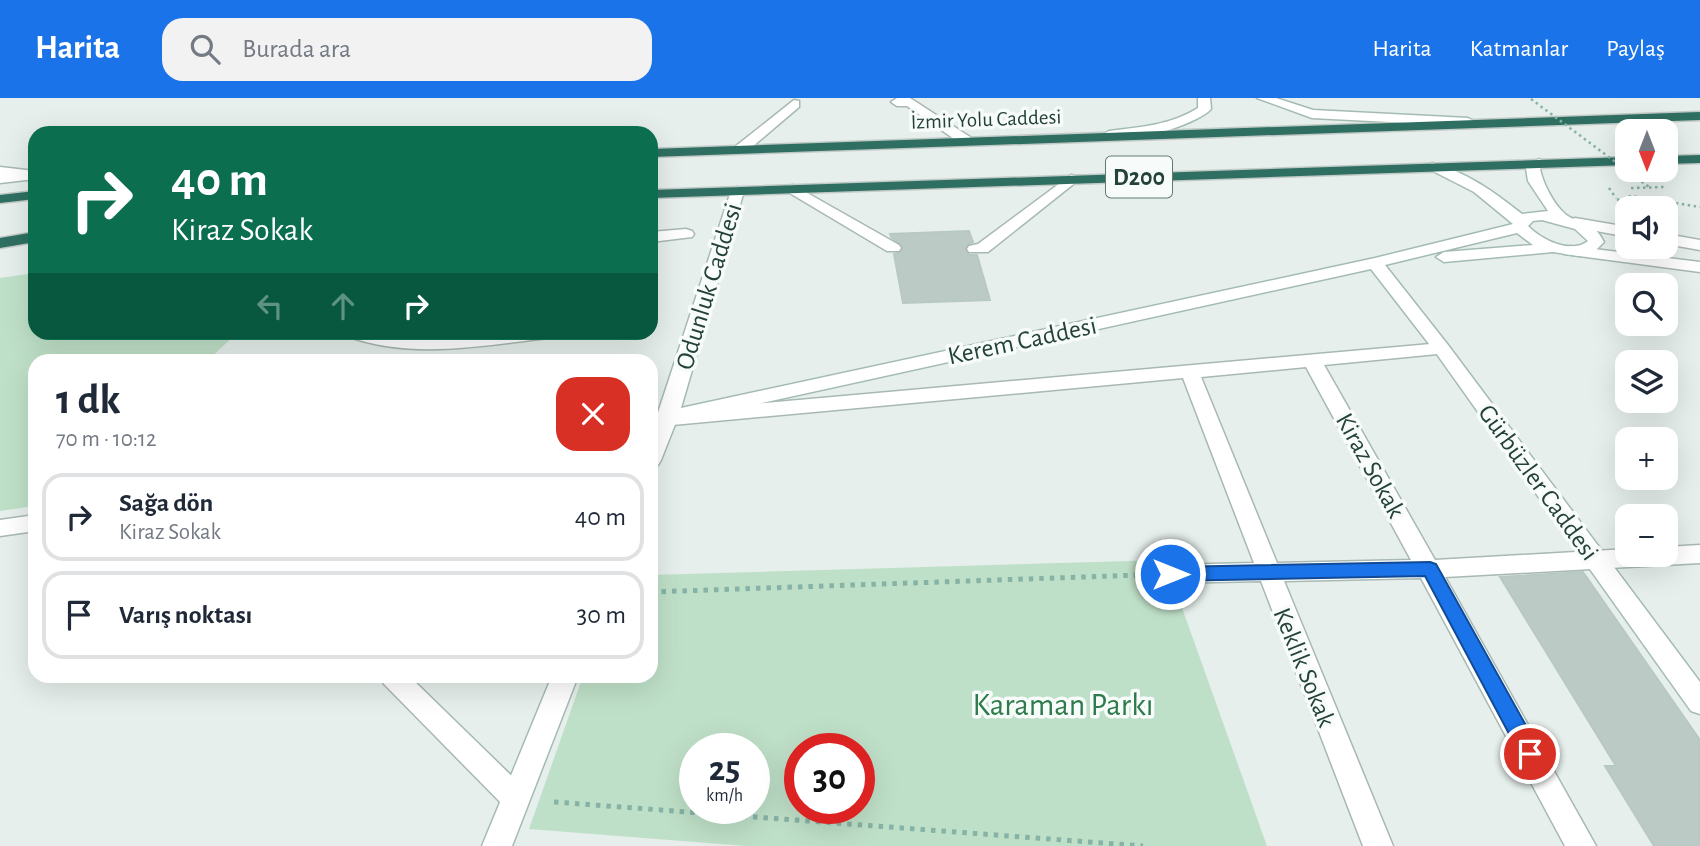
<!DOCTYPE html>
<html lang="tr">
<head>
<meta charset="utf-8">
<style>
  body { margin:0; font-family:"Alegreya Sans",sans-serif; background:#f2f2f3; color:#1f2937; height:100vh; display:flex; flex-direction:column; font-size:26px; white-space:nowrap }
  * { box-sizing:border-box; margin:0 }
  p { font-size:23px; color:#747a83 }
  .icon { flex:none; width:38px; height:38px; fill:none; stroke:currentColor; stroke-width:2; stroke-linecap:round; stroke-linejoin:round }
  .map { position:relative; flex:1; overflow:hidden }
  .drawer { position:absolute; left:28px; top:256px; width:630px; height:329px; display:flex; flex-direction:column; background:#fff; border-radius:21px; box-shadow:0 7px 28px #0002 }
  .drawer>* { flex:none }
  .banner { position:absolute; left:28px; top:28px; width:630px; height:214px; border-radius:21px; box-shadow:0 7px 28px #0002; background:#0b6e4f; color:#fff; overflow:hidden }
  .needle { width:46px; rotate:180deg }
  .fabs { position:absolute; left:1615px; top:21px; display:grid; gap:14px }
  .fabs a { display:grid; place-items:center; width:63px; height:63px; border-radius:14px; background:#fff; box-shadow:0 7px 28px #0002; font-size:35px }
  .speed { position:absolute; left:679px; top:635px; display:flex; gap:14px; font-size:35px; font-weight:700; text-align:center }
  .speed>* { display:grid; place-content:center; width:91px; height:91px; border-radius:50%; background:#fff; box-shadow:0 7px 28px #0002; line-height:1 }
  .speed small { font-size:18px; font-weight:400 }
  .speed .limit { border:10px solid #d22; background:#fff; color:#111 }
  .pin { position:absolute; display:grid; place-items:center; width:60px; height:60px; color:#fff; margin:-30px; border:4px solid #fff; border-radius:50%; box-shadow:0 2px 7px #0007 }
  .me { position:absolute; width:77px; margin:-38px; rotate:90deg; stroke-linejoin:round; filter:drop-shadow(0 0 5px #0008) }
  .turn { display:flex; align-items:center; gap:24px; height:147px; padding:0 28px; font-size:32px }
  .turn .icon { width:91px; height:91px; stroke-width:2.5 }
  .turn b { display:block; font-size:49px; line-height:60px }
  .lanes { display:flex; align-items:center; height:66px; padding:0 28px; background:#0003; justify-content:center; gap:35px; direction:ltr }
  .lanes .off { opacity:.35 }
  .round { display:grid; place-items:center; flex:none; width:74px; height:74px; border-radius:21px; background:#f2f2f3 }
  .head { display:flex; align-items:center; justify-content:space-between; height:119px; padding:0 28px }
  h1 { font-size:42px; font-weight:700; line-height:52px }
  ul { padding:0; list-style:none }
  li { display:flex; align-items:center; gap:21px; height:88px; margin:0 14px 10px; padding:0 14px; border:4px solid #e0e1e3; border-radius:21px }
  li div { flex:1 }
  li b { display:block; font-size:26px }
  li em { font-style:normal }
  header { display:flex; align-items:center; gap:42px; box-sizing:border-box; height:98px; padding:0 35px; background:#1a73e8; color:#fff }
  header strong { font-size:33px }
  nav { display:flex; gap:38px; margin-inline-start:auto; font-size:24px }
  .search { width:490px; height:63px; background:#f2f2f3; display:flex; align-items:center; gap:18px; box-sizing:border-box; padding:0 24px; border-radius:21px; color:#747a83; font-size:26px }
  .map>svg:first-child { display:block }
  .green { fill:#bfe0c8; fill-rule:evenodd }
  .building { fill:#bbcac4; stroke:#b8c9c2; stroke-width:2 }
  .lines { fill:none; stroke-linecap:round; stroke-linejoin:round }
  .lane-casing { stroke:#a8b8b2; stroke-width:3 }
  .street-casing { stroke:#a8b8b2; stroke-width:3 }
  .secondary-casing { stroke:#a4bbb3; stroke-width:3 }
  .highway-casing { stroke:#c2cac8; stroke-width:3 }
  .path-far1 { stroke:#86b3a5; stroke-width:2.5; stroke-dasharray:2.5 3.5; stroke-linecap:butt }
  .path { stroke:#86b3a5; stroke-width:5; stroke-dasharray:4.5 6; stroke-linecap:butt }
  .lane { fill:#fff; fill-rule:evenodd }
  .street { fill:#fff; fill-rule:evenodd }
  .secondary { fill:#fff; fill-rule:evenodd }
  .highway { fill:#2f6f62; fill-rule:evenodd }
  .path-bridge { stroke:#86b3a5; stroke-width:2.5; stroke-dasharray:2.5 3.5; stroke-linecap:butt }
  .route { fill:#1a73e8; stroke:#114b97; stroke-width:2 }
  .labels { text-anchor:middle; stroke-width:7; stroke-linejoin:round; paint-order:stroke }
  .far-street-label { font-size:21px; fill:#24423a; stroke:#f7fbf9 }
  .shield { fill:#f7fbf9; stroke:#637a73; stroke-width:2 }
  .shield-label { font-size:24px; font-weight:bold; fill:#24423a }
  .street-label { font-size:26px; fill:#24423a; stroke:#f7fbf9 }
  .near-park-label { font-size:32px; fill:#2d7a4b; stroke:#f7fbf9 }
</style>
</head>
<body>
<header>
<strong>Harita</strong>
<div class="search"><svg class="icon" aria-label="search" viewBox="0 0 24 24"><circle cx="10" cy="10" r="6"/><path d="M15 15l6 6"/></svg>Burada ara</div>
<nav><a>Harita</a><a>Katmanlar</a><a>Paylaş</a></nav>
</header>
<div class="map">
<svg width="1700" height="748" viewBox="0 0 1700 748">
  <rect width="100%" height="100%" fill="#e6efeb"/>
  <!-- green -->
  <g class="green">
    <path d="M 35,175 L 35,234 L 237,235 L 208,262 L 35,262 L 35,408 L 0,413 L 0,180 Z"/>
    <path d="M 1165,462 L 1267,748 L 746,748 L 529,731 L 583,578 L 651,578 L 651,477 ZM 695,651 L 754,651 L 754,710 L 695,710 ZM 800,651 L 859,651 L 859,710 L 800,710 Z"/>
  </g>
  <!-- building -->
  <g class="building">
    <path d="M 969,133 L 973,144 L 967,147 L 965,152 L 969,157 L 977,157 L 990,202 L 903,205 L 894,156 L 901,154 L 903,149 L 891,139 L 890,136 Z"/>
    <path d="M 1583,474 L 1700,642 L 1700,748 L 1654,748 L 1605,668 L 1616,668 L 1500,479 Z"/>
  </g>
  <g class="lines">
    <!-- lane casing -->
    <g class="lane-casing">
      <g id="lane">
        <path d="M 910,0 L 970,39 L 970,45 L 960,45 L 907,8 L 897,8 L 891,4 L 897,0 Z"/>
        <path d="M 794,2 L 799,3 L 799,9 L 746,54 L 736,54 L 736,48 Z"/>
        <path d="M 0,69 L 35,73 L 35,81 L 0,77 Z"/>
        <path d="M 1071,77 L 1076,78 L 1078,81 L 1076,84 L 988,154 L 969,154 L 967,151 L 969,148 L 978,146 Z"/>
        <path d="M 793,87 L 899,147 L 901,150 L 899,153 L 887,153 L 788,94 L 786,91 L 788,88 Z"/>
        <path d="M 686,131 L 692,133 L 694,136 L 692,139 L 651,144 L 651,134 Z"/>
        <path d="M 344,234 L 423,240 L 501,234 L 567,234 L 558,239 C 489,246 414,263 347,238 Z"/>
      </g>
    </g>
    <!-- street casing -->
    <g class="street-casing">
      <g id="street">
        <path d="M 1575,120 L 1628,129 L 1628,139 L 1570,128 L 1567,125 L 1570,122 Z"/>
        <path d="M 1666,136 L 1700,142 L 1700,152 L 1666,146 Z"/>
        <path d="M 1570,148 L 1700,164 L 1700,174 L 1564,156 L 1562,153 Z"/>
        <path d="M 1442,245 L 1451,251 L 1448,255 L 1324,267 L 1435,462 L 1628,451 L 1628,457 L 1666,457 L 1666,449 L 1700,447 L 1700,465 L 1445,479 L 1596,748 L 1565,748 L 1421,480 L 1284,483 L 1393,748 L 1363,748 L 1261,483 L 1170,485 L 1162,482 L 1158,476 L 1162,470 L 1170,467 L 1254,465 L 1183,280 L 651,329 L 651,315 ZM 1306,269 L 1411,462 L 1277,465 L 1201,279 Z"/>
        <path d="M 35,417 L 35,433 L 0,438 L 0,422 Z"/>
        <path d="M 380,578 L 409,578 L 525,691 L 529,700 L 525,709 L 515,713 L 505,709 L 384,586 Z"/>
      </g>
    </g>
    <!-- secondary casing -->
    <g class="secondary-casing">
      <g id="secondary">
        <path d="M 1198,0 L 1210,0 L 1211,11 C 1197,27 1119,51 1102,37 L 1109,33 C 1141,29 1171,27 1198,10 Z"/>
        <path d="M 1257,0 L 1276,0 L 1313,12 L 1468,20 L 1475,24 L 1468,28 L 1312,20 Z"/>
        <path d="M 1539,61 L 1546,65 L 1540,71 C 1543,85 1553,105 1564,115 C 1578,128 1590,117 1604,144 L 1595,153 L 1580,158 L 1553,154 L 1444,164 L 1436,159 L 1444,154 L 1533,147 L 1517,135 L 1385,167 L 1448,247 L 1700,584 L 1700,616 L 1691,613 L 1436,255 L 1371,171 L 676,324 L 661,362 L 658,367 L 651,369 L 651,336 L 732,90 L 737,89 L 744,93 L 681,310 L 1375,160 L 1513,126 L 1474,94 L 1425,69 L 1432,65 C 1467,74 1494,94 1522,116 L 1548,113 L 1528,83 L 1526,70 ZM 1542,122 L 1575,131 L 1588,143 C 1570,157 1541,141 1528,128 L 1533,123 Z"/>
        <path d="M 35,73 L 35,81 L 0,85 L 0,77 Z"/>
        <path d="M 552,578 L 578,578 L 512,748 L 482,748 Z"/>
      </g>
    </g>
    <!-- highway casing -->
    <g class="highway-casing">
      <g id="highway">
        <path d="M 1700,14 L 1700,22 L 651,59 L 651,51 Z"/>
        <path d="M 1700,57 L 1700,65 L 1666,66 L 1666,58 Z"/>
        <path d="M 1628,59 L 1628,67 L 651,100 L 651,92 Z"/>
        <path d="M 35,93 L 35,101 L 0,105 L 0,97 Z"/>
        <path d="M 35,134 L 35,144 L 0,150 L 0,140 Z"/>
      </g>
    </g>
    <!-- path-far1 -->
    <g class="path-far1">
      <path d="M 1609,90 L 1616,100"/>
      <path d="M 1631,90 L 1664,89"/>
      <path d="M 1617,102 L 1631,98 L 1700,109"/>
    </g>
    <!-- path -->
    <g class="path">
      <path d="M 651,494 L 1141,477"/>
      <path d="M 554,704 L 1143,748"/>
    </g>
    <!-- lane -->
    <use href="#lane" class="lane"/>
    <!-- street -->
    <use href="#street" class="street"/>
    <!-- secondary -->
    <use href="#secondary" class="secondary"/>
    <!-- highway -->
    <use href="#highway" class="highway"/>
    <!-- path-bridge -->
    <path class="path-bridge" d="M 1531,1 L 1649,89"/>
  </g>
  <!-- route -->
  <path class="route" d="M 1430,464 L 1436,466 L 1538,649 L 1541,656 L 1538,662 L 1530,665 L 1523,662 L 1425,478 L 1170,483 L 1164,481 L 1161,476 L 1164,471 L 1170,469 Z"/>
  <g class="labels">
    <!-- far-street labels -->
    <g class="far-street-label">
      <text transform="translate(986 21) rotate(-2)" y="7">İzmir Yolu Caddesi</text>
    </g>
    <!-- shield labels -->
    <rect class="shield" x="1106" y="58.5" width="66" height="41" rx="5"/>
    <g class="shield-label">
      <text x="1139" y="87">D200</text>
    </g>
    <!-- street labels -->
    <g class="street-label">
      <text transform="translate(708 188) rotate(-73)" y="9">Odunluk Caddesi</text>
      <text transform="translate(1022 242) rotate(-12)" y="9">Kerem Caddesi</text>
      <text transform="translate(1371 367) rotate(61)" y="9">Kiraz Sokak</text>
      <text transform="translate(1539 384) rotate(54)" y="9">Gürbüzler Caddesi</text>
      <text transform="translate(1305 569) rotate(68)" y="9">Keklik Sokak</text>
    </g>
    <!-- near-park labels -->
    <g class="near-park-label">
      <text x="1063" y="617">Karaman Parkı</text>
    </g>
  </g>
</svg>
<div class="fabs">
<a><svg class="needle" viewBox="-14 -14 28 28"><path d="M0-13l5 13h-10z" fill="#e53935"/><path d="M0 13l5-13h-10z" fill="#747a83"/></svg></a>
<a><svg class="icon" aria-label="sound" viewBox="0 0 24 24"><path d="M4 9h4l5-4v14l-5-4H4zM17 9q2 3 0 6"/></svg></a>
<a><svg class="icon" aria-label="search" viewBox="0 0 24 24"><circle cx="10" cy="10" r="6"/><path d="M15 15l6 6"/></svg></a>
<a><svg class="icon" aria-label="layers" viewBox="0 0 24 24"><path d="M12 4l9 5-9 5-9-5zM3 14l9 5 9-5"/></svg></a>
<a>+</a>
<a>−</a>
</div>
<div class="speed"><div>25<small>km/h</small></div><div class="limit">30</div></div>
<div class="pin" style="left:1530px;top:656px;background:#d93025"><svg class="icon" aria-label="arrive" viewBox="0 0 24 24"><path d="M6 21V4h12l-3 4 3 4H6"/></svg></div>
<svg class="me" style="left:1170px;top:476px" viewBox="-20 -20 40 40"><circle r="17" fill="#1a73e8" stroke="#fff" stroke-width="3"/><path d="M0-11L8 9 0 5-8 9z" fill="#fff"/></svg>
<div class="banner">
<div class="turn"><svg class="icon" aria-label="right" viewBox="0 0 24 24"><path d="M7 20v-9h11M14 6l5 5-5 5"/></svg><div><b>40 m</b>Kiraz Sokak</div></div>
<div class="lanes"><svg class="icon off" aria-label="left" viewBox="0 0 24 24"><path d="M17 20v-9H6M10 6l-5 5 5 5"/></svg><svg class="icon off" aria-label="ahead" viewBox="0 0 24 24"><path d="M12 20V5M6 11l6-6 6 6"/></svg><svg class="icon" aria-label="right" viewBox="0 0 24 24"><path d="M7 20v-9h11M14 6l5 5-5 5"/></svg></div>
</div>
<section class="drawer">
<div class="head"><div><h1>1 dk</h1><p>70 m · 10:12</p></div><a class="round" style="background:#d93025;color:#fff"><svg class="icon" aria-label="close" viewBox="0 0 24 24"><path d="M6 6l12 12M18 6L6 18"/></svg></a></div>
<ul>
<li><svg class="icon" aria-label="right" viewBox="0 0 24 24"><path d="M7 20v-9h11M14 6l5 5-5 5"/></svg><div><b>Sağa dön</b><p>Kiraz Sokak</p></div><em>40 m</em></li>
<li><svg class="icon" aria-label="arrive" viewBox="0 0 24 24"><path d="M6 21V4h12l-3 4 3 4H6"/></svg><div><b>Varış noktası</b></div><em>30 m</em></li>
</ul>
</section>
</div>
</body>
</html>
